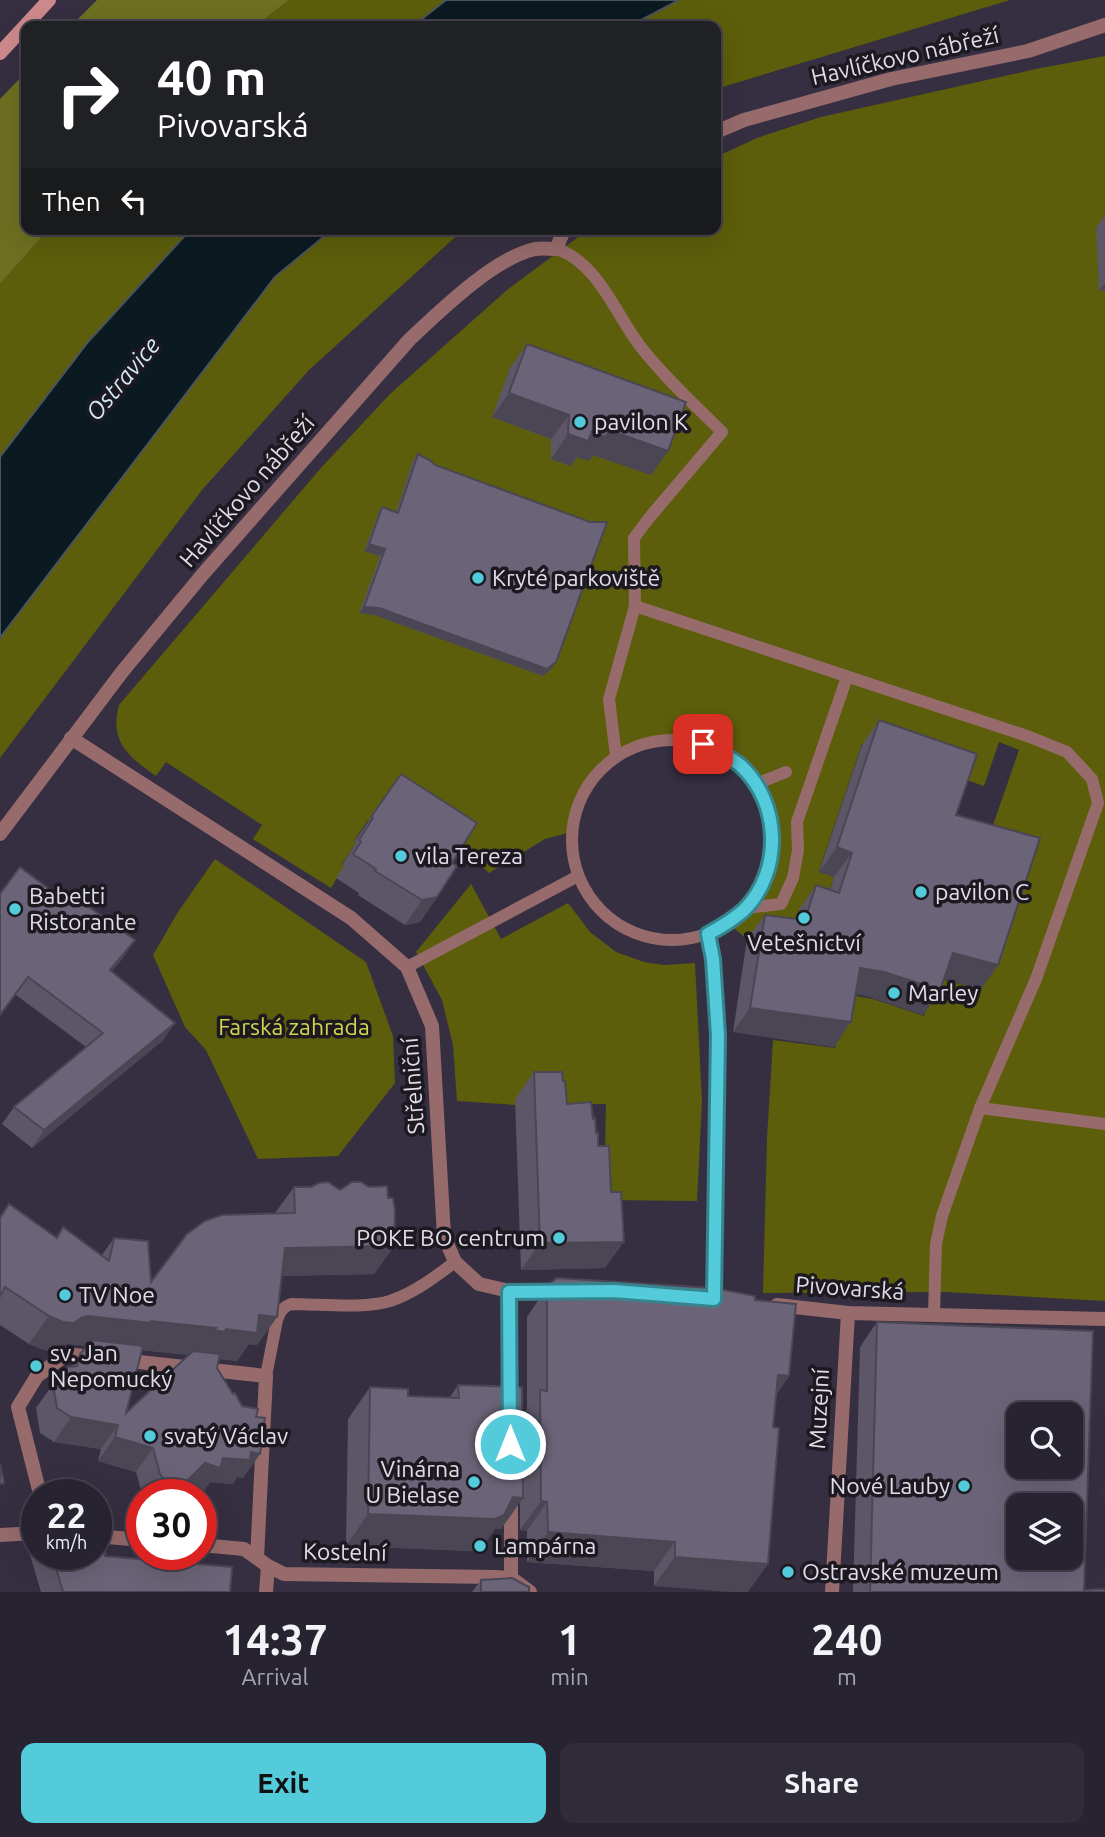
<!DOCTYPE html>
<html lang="en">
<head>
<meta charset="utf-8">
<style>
  body { margin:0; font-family:Ubuntu,sans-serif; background:#302b39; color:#f1f3f6; height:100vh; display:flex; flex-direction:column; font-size:26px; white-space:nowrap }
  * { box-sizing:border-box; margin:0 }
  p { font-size:23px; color:#a5a4ab }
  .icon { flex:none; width:38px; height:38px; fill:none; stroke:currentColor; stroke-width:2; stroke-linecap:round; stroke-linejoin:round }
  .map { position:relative; height:1592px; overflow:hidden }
  .sheet { display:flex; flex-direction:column; background:#282331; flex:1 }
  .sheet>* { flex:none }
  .banner { position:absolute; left:21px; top:21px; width:700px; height:214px; border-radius:14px; box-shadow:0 7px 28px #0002,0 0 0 2px #44404d; background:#202124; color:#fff; overflow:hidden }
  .fabs { position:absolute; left:1006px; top:1402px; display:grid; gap:14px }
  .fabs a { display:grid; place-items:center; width:77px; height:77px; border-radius:14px; background:#282331; box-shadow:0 7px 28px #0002,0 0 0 2px #44404d; font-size:35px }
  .speed { position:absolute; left:21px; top:1479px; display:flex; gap:14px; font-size:35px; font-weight:700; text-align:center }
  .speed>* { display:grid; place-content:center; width:91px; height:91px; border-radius:50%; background:#282331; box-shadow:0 7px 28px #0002,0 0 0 2px #44404d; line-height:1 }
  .speed small { font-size:18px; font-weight:400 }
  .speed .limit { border:10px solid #d22; background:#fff; color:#111 }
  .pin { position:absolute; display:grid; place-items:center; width:60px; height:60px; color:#fff; margin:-30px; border-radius:14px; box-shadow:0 4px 10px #0006 }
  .me { position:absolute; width:77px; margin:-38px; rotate:0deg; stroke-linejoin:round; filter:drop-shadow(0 0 5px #0008) }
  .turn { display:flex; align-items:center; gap:24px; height:147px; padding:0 21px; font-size:32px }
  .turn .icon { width:91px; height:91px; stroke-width:2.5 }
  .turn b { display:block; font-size:49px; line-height:60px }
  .then { display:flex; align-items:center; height:66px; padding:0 21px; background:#0003; gap:14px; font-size:26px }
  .eta { display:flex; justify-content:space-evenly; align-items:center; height:119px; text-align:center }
  .eta b { font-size:42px; font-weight:600; line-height:49px }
  .cta { display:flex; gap:14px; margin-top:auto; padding:14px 21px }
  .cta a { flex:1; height:80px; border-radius:14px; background:#53cbdb; color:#111; font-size:28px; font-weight:600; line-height:80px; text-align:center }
  .cta a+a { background:#302b39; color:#f1f3f6 }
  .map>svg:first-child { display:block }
  .green { fill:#5c5e0b }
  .forest { fill:#6d7020 }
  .water { fill:#0b1a21; stroke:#4b545d; stroke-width:2 }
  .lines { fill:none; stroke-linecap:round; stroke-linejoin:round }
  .lane { stroke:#976b6c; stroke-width:12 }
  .street { stroke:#976b6c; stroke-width:14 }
  .secondary { stroke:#ce898c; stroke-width:14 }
  .wall { fill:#5c5667; fill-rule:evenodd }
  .shaded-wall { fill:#4b4654 }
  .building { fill:#6b6478; stroke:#4b4654; stroke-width:2; fill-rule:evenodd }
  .route-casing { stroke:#36848e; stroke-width:18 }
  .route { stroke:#53cbdb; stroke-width:12 }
  .poi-dot { fill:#53cbdb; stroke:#1c1921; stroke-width:2.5 }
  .labels { text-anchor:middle; stroke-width:7; stroke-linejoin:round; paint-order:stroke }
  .street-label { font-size:23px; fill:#e0dce8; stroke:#1c1921 }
  .poi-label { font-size:23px; fill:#e0dce8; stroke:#1c1921; text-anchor:start }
  .park-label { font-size:23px; fill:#d0d54d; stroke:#1c1921 }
  .water-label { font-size:24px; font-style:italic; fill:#d1e9f6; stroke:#1c1921 }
</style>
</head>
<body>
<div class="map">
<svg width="1105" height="1592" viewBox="0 0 1105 1592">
  <rect width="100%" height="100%" fill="#362f41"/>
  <!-- green -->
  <g class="green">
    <path d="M 289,0 L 446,0 L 413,26 L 256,26 Z"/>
    <path d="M 679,0 L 1010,0 L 716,89 L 716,26 L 630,26 Z"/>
    <path d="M 1105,56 L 1105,1301 L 946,1292 L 763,1293 L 767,1138 L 773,1040 L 835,1048 L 844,994 L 873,999 L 924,1016 L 936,978 L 981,989 L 1024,863 L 984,851 L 1019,750 L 999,742 L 984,786 L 862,744 L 819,871 L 834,877 L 821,916 L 799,910 L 788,944 L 747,939 L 728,923 C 740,913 753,902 760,888 C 784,841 770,781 723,753 C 677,726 610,743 585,791 C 578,804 575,817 572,832 L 545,839 L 489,873 L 460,847 L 368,820 L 354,841 L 356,843 L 342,864 L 344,866 L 331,888 L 253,839 L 262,825 L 166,762 L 156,776 C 128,756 109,742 119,705 L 320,469 L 390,394 L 507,290 L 589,229 L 716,229 L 716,157 L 757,138 L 821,117 L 1036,69 Z"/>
    <path d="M 49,229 L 191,229 L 88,342 L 0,457 L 0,284 Z"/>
    <path d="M 333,229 L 464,229 L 309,370 L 202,490 L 0,758 L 0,638 L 275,277 Z"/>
    <path d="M 215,859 L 366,962 L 393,1036 L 395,1083 L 338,1156 L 258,1159 L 206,1050 L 185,1027 L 153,955 L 178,912 Z"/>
    <path d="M 471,884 L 501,939 L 568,903 L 590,932 L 616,952 L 644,962 L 664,965 L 695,963 L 702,1101 L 697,1201 L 604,1200 L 606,1104 L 517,1105 L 457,1101 L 453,1045 L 442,1000 L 416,952 Z"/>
  </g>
  <!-- forest -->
  <g class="forest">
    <path d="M 97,0 L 289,0 L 256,26 L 71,26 Z"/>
    <path d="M 26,72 L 26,229 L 49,229 L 0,284 L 0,99 Z"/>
  </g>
  <!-- water -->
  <g class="water">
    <path d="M 446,0 L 679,0 L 630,26 L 413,26 Z"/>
    <path d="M 191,229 L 333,229 L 275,277 L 0,638 L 0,457 L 88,342 Z"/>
  </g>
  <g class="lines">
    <!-- lane -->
    <g class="lane">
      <path d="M 557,249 C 598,263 615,313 640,346 C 664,377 694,404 722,432 L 649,518 L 634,538 L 635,606 L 1030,737 L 1067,752 L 1092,779 L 1098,803 L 1036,979 L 980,1108 L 942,1216 L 936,1244 L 934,1315"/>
      <circle cx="672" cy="840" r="100"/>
      <path d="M 616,756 L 609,699 L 635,606"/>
      <path d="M 756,784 L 786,772"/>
      <path d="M 745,908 L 781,904 L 793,878 L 798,850 L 797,822 L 847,677"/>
      <path d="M 708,934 L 713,959 L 718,1035 L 714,1299"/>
      <path d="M 407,967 L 578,876"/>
      <path d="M 980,1108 L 1105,1124"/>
      <path d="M 266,1376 L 277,1320 C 280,1311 283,1307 291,1304 C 319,1304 365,1309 390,1301 C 414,1293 435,1277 455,1262"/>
    </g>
    <!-- street -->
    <g class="street">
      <path d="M 716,132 L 744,120 L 891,79 L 1028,51 L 1105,25"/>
      <path d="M 71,738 L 351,918 L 407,967 L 432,1026 L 444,1236 L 455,1262 L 479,1284 L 509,1291 L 561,1291"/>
      <path d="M 0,834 L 122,672 L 203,574 L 410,339 C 441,310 494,258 535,249 C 542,248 550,249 557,249 L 560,239 L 565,229"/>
      <path d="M 509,1291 L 510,1406"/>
      <path d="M 777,1305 L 848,1313 L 1105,1319"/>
      <path d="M 121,1360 L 266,1376 L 257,1558"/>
      <path d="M 40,1494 L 18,1407 L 37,1376 L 67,1354 L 97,1358"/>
      <path d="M 511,1496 L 511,1578"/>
      <path d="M 0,1535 L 37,1533"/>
      <path d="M 96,1536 L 142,1540"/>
      <path d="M 201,1545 L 244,1549 L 268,1566 L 284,1574 L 495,1577 L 511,1578 L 530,1592"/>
      <path d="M 266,1592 L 268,1566"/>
      <path d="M 832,1592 L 848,1313"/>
    </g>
    <!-- secondary -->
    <path class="secondary" d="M 0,53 L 49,0"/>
  </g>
  <!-- wall -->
  <g class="wall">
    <path d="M 1105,215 L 1105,291 L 1099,291 L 1096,228 Z"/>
    <path d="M 527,344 L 668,451 L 651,475 L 593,455 L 589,461 L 577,457 L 571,466 L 551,459 L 551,439 L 492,417 L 510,368 Z"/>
    <path d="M 418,454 L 556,662 L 551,669 L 543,676 L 374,615 L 359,613 L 380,556 L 364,551 L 378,514 L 382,507 L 396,512 L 413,460 Z"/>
    <path d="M 879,720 L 956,815 L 998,965 L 981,989 L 944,979 L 940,990 L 923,1015 L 867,996 L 856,994 L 834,1047 L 733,1032 L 747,939 L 765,915 L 796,919 L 799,910 L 816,885 L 830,890 L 834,877 L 819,872 L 862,745 Z"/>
    <path d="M 401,774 L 452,863 L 437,897 L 420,922 L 405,925 L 358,895 L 359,893 L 336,878 L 344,866 L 342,865 L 356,843 L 354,842 Z"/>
    <path d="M 0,894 L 123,958 L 111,971 L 175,1023 L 162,1041 L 32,1148 L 2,1124 L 14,1107 L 86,1047 L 16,995 Z"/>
    <path d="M 534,1072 L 563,1081 L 605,1268 L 521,1270 L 515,1099 Z"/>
    <path d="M 294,1187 L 394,1246 L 374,1274 L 282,1276 L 277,1317 L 257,1345 L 249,1344 L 237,1361 L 219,1359 L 217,1368 L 233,1394 L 242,1406 L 256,1417 L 260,1454 L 243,1478 L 237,1477 L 233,1484 L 210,1482 L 203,1492 L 188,1487 L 181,1494 L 142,1494 L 136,1472 L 98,1461 L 101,1449 L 54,1442 L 40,1433 L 36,1408 L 53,1384 L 71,1367 L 86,1346 L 68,1344 L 61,1346 L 54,1351 L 44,1350 L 29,1344 L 0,1325 L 0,1216 L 9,1204 L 56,1237 L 63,1227 L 102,1255 L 114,1238 L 151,1282 L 275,1213 ZM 142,1350 L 188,1355 L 126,1413 Z"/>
    <path d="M 547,1287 L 755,1300 L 789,1376 L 776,1395 L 773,1427 L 654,1586 L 654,1571 L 527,1562 L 527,1531 L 520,1530 L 520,1502 L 501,1529 L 495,1529 L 482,1547 L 473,1551 L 346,1546 L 348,1419 L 370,1387 L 408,1396 L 450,1397 L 458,1385 L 522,1415 L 527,1409 L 527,1317 Z"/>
    <path d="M 877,1322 L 1084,1590 L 1105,1592 L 853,1592 L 860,1347 Z"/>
    <path d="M 37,1537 L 37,1554 L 96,1554 L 230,1592 L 41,1592 L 28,1548 Z"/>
    <path d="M 481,1580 L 529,1592 L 472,1592 Z"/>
  </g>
  <!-- shaded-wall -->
  <g class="shaded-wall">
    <path d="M 1105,283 L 1105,291 L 1099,291 Z"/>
    <path d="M 509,393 L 569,415 L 551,439 L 492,417 Z"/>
    <path d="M 609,430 L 668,451 L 651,475 L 593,455 L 589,461 L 577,457 L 571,466 L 551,459 L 568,434 Z"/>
    <path d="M 369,544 L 385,549 L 380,556 L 364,551 Z"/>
    <path d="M 364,607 L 379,608 L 556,662 L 551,669 L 543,676 L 374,615 L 359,613 Z"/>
    <path d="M 837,847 L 852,853 L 834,877 L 819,872 Z"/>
    <path d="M 437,897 L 420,922 L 405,925 L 422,900 Z"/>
    <path d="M 135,940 L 123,958 L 98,988 L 110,970 Z"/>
    <path d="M 953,953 L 998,965 L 981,989 L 936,977 Z"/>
    <path d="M 860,968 L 884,972 L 940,990 L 923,1015 L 867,996 L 843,992 Z"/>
    <path d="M 750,1008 L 851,1022 L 834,1047 L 733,1032 Z"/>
    <path d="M 175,1023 L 162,1041 L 32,1148 L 44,1130 Z"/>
    <path d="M 624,1242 L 605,1268 L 521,1270 L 540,1243 Z"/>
    <path d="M 394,1246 L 374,1274 L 266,1276 L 285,1248 Z"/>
    <path d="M 259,1315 L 277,1317 L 257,1345 L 249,1344 L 237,1361 L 133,1349 L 131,1351 L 68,1344 L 61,1346 L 54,1351 L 44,1350 L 29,1344 L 49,1316 L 88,1316 L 151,1321 L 226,1329 Z"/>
    <path d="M 778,1375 L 789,1376 L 769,1405 Z"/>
    <path d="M 71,1417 L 118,1425 L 101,1449 L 54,1442 Z"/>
    <path d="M 115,1437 L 153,1448 L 136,1472 L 98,1461 Z"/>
    <path d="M 251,1452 L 260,1454 L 243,1478 L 237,1477 L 233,1484 L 210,1482 L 203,1492 L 188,1487 L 181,1494 L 160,1494 L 168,1484 L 205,1463 L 223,1458 Z"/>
    <path d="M 513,1497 L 523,1498 L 501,1529 L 495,1529 L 482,1547 L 473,1551 L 346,1546 L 368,1514 Z"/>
    <path d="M 541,1501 L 547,1502 L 527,1531 L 520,1530 Z"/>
    <path d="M 548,1532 L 675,1542 L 654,1571 L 527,1562 Z"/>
    <path d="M 675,1557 L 768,1564 L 748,1592 L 730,1592 L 654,1586 Z"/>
  </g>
  <!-- building -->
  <g class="building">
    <path d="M 527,344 L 686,402 L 668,451 L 609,430 L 606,437 L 592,431 L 588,441 L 568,434 L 569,415 L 509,393 Z"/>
    <path d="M 418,454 L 431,461 L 435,465 L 590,522 L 607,522 L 556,662 L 547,669 L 379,608 L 364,607 L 385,549 L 369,544 L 382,507 L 398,513 Z"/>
    <path d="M 879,720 L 977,754 L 956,815 L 1040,838 L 998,965 L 953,953 L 940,990 L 884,972 L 860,968 L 851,1022 L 750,1008 L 765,915 L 805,920 L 816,885 L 839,893 L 852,853 L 837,847 Z"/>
    <path d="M 401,774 L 477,823 L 452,863 L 457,866 L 437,897 L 422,900 L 375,871 L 376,869 L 353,854 L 361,842 L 359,840 L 373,818 L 371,817 Z"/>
    <path d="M 20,867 L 73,907 L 78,899 L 135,940 L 110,970 L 175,1023 L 44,1130 L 14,1107 L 103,1033 L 28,977 L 0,1015 L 0,894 Z"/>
    <path d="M 534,1072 L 562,1072 L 563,1081 L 565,1081 L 567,1104 L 591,1102 L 593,1119 L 595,1118 L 596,1133 L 598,1133 L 598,1146 L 609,1146 L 611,1192 L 621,1192 L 624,1242 L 540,1243 Z"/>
    <path d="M 328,1182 L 340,1190 L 352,1182 L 361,1182 L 369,1187 L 387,1186 L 388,1198 L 393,1198 L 395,1211 L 394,1246 L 285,1248 L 277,1317 L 259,1315 L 257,1333 L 226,1329 L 225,1332 L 214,1330 L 216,1328 L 151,1321 L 151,1323 L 88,1316 L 81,1318 L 74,1323 L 63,1322 L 49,1316 L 5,1287 L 0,1297 L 0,1218 L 9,1204 L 57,1238 L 63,1227 L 109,1261 L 114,1238 L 148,1241 L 151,1282 L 187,1234 L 205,1221 L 222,1215 L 295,1213 L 294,1187 L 311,1187 L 319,1183 Z"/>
    <path d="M 556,1278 L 714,1288 L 755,1296 L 755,1300 L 796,1304 L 789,1376 L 778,1375 L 773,1427 L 779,1428 L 768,1564 L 675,1557 L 675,1542 L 548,1532 L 547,1502 L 541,1501 L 540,1390 L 547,1391 L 547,1287 Z"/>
    <path d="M 877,1322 L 1093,1331 L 1084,1590 L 1105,1589 L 1105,1592 L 870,1592 ZM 1018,1414 L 1071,1414 L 1071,1466 L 1018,1466 ZM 1018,1505 L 1071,1505 L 1071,1558 L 1018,1558 Z"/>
    <path d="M 92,1340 L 143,1346 L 126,1413 L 193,1351 L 220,1354 L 217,1368 L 233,1394 L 235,1393 L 242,1406 L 258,1409 L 256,1417 L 265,1418 L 260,1454 L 251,1452 L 250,1460 L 223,1458 L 220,1468 L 205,1463 L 190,1478 L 180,1485 L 168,1484 L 160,1474 L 153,1448 L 115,1437 L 118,1425 L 71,1417 L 57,1408 L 53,1384 L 68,1367 L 77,1366 L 80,1354 Z"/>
    <path d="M 458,1385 L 522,1387 L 523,1498 L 513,1497 L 504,1515 L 495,1519 L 368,1514 L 370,1387 L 408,1389 L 408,1396 L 459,1398 Z"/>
    <path d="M 0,1464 L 4,1483 L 0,1484 Z"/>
    <path d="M 96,1528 L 107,1529 L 105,1556 L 232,1567 L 230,1592 L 63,1592 L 52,1554 L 96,1554 Z"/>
    <path d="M 512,1578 L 529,1587 L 529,1592 L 481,1592 L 481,1580 Z"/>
  </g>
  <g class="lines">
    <!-- route casing -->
    <g class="route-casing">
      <path id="route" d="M 510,1444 L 509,1292 L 614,1291 L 714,1299 L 718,1035 L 713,959 L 708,934 C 721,927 733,920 744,910 C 783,871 781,802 740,765 C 728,756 716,750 703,744"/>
    </g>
    <!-- route -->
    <use href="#route" class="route"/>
  </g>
  <!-- markers -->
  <g class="poi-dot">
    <circle cx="580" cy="422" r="7"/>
    <circle cx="478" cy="578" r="7"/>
    <circle cx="401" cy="856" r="7"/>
    <circle cx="921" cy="892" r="7"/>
    <circle cx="15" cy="909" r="7"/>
    <circle cx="804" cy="918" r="7"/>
    <circle cx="894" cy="993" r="7"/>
    <circle cx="559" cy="1238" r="7"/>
    <circle cx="65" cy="1295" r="7"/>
    <circle cx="36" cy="1366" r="7"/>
    <circle cx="150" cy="1436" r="7"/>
    <circle cx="474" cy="1482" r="7"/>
    <circle cx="964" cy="1486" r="7"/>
    <circle cx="480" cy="1546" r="7"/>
    <circle cx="788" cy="1572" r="7"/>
  </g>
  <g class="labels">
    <!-- street labels -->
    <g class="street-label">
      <text transform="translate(905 56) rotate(-13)" y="8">Havlíčkovo nábřeží</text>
      <text transform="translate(247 491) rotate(-49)" y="8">Havlíčkovo nábřeží</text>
      <text transform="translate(413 1086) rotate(-94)" y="8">Střelniční</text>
      <text transform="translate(850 1288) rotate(4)" y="8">Pivovarská</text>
      <text transform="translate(819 1409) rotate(-87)" y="8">Muzejní</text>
      <text transform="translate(345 1552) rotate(1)" y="8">Kostelní</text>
    </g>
    <!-- poi labels -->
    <g class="poi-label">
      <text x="594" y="430">pavilon K</text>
      <text x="492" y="586">Kryté parkoviště</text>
      <text x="415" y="864">vila Tereza</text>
      <text x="935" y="900">pavilon C</text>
      <text x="29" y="904">Babetti<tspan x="29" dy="26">Ristorante</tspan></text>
      <text x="804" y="951" text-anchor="middle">Vetešnictví</text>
      <text x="908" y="1001">Marley</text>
      <text x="545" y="1246" text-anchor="end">POKE BO centrum</text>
      <text x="79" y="1303">TV Noe</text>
      <text x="50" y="1361">sv. Jan<tspan x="50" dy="26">Nepomucký</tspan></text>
      <text x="164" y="1444">svatý Václav</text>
      <text x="460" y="1477" text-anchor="end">Vinárna<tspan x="460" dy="26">U Bielase</tspan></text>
      <text x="950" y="1494" text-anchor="end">Nové Lauby</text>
      <text x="494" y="1554">Lampárna</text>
      <text x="802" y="1580">Ostravské muzeum</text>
    </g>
    <!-- park labels -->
    <g class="park-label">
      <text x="294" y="1035">Farská zahrada</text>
    </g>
    <!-- water labels -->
    <g class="water-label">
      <text transform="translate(123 379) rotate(-50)" y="8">Ostravice</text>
    </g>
  </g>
</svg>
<div class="fabs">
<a><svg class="icon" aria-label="search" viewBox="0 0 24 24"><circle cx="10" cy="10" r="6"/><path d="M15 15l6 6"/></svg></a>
<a><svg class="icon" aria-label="layers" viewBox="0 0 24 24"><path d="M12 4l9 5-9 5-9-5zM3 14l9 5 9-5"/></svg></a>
</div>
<div class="speed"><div>22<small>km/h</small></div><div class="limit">30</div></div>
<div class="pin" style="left:703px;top:744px;background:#d93025"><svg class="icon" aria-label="arrive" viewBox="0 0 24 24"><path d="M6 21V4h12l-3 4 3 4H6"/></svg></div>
<svg class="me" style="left:510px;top:1444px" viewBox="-20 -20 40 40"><circle r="17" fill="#53cbdb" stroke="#fff" stroke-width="3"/><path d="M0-11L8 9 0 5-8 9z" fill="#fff"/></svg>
<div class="banner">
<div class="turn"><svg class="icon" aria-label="right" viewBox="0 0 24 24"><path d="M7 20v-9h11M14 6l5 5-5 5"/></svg><div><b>40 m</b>Pivovarská</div></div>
<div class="then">Then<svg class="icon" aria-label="left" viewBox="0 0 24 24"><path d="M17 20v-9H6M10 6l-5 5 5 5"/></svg></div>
</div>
</div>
<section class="sheet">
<div class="eta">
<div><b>14:37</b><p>Arrival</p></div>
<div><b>1</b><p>min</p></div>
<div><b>240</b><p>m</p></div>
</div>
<div class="cta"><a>Exit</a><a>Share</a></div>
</section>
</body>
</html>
